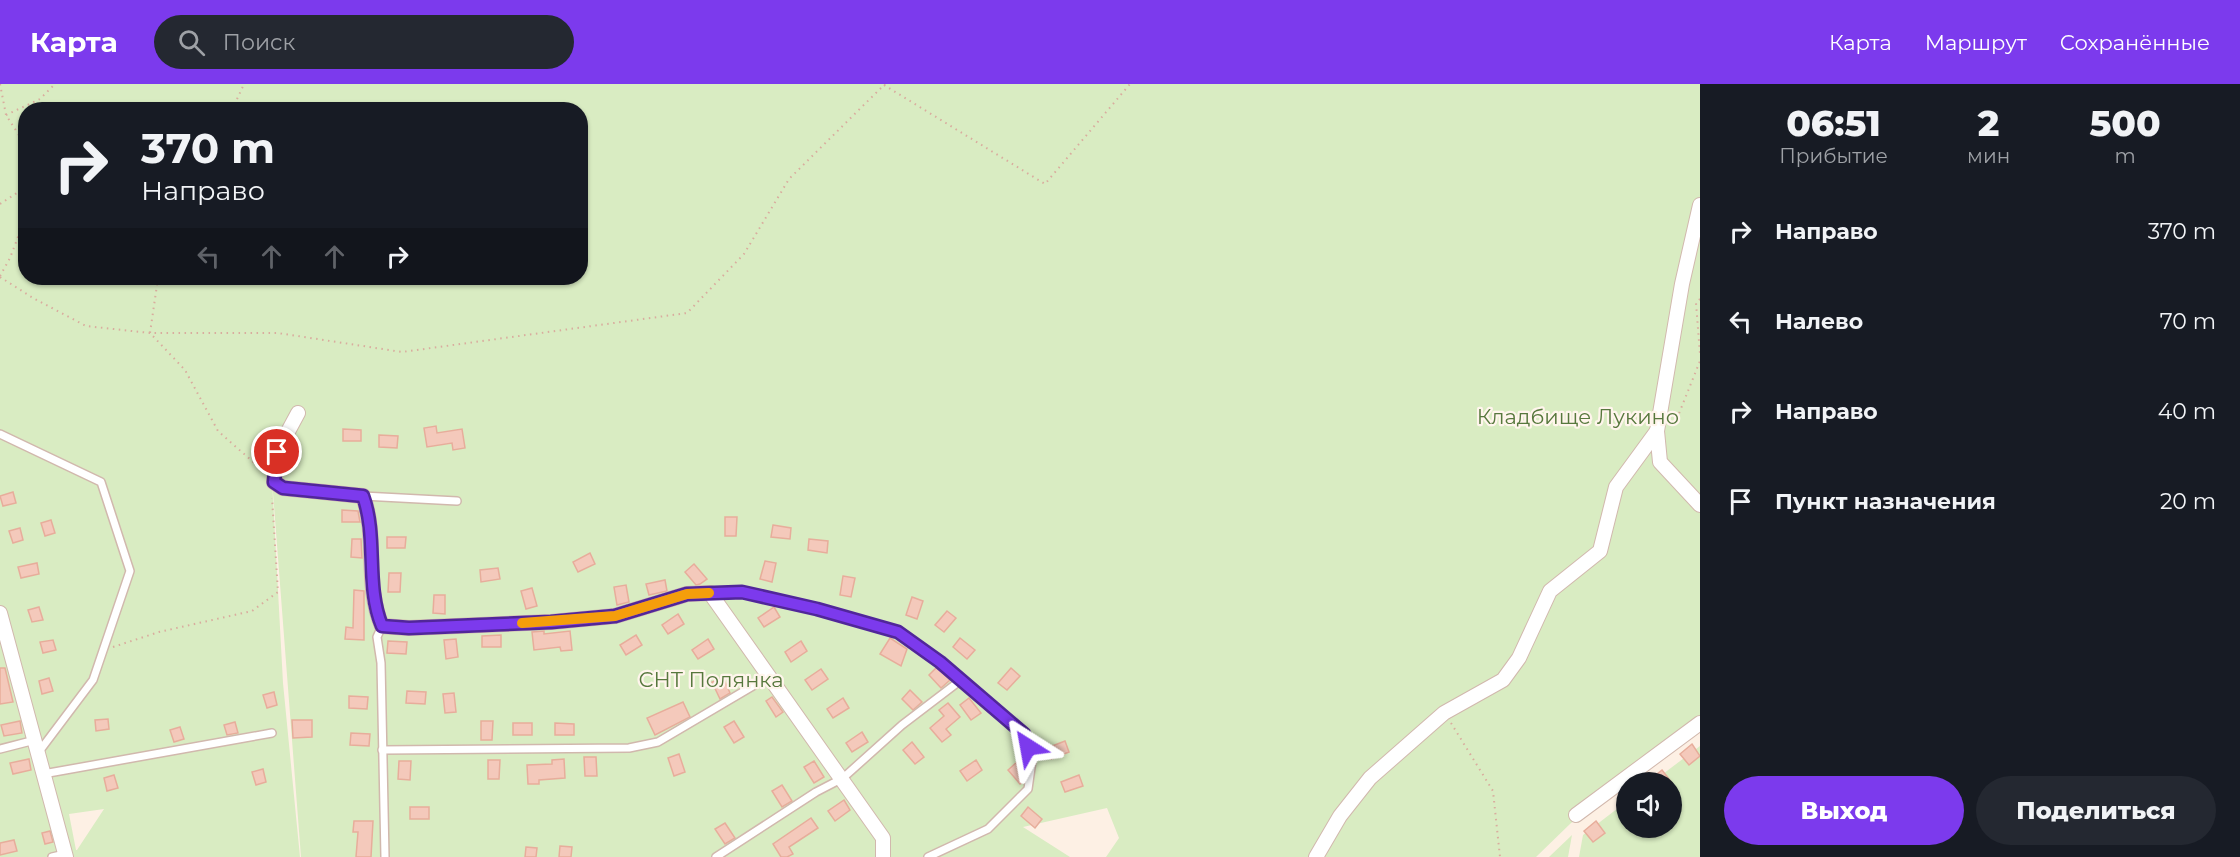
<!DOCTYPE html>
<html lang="ru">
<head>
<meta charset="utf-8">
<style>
  body { margin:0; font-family:Montserrat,sans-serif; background:#242831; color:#f1f3f6; height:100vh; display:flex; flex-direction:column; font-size:22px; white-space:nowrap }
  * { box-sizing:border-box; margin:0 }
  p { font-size:20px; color:#9ea1a6 }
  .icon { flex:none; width:33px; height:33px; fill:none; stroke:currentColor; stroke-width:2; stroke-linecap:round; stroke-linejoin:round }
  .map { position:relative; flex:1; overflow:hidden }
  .side { display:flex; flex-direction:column; background:#171b24; width:540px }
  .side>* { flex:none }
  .top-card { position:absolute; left:18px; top:18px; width:570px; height:183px; border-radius:24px; box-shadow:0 2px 4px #0004; background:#171b24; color:#f1f3f6; overflow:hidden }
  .buttons { position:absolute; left:1616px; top:688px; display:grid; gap:12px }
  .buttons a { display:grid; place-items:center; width:66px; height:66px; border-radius:50%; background:#171b24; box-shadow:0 2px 4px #0004; font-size:30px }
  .pin { position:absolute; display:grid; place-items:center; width:51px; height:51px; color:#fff; margin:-26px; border:3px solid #fff; border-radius:50%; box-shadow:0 2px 6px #0007 }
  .me { position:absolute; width:66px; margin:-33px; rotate:326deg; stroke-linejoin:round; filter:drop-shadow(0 0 4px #0008) }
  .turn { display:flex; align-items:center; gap:21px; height:126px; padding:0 24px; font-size:27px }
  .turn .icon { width:78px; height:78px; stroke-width:2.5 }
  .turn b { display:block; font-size:42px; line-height:51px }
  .lanes { display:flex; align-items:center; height:57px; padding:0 24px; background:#0003; justify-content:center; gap:30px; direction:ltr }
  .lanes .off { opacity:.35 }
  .eta { display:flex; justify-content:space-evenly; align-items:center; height:102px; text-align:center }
  .eta b { font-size:36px; font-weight:800; line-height:42px }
  .action { display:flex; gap:12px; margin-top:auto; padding:12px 24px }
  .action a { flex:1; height:69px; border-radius:36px; background:#7c3aed; color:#fff; font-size:24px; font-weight:800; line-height:69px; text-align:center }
  .action a+a { background:#242831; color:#f1f3f6 }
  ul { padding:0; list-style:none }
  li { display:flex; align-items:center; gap:18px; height:90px; padding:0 24px }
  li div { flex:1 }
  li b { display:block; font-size:22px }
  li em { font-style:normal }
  header { display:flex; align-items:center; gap:36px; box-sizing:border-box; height:84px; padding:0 30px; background:#7c3aed; color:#fff }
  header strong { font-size:28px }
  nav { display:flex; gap:33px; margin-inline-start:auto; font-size:21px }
  .search { width:420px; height:54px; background:#242831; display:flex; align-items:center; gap:15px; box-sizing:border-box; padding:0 21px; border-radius:33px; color:#9ea1a6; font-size:22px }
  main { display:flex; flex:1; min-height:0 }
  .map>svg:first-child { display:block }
  .green { fill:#d9ecc2; fill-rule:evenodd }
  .building { fill:#f4c9bb; stroke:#e7ad9b; stroke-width:1.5 }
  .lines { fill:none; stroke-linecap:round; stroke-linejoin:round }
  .service-casing { stroke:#d1b8ad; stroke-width:10 }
  .minor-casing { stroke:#d1b8ad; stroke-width:16 }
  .path { stroke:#d9ac9e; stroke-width:2; stroke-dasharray:1.5 4.5; stroke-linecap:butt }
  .service { stroke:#fff; stroke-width:7 }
  .minor { stroke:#fff; stroke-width:14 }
  .route-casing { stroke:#51269a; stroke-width:15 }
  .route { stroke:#7c3aed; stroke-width:10 }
  .slow { stroke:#f59e0b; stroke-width:10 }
  .labels { text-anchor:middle; stroke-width:4.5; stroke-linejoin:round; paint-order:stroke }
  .park-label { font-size:21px; fill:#57783d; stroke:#fff5ec }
</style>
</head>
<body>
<header>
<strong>Карта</strong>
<div class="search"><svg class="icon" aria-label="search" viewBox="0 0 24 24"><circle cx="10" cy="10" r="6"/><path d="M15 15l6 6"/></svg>Поиск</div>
<nav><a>Карта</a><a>Маршрут</a><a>Сохранённые</a></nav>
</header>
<main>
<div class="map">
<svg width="1700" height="773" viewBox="0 0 1700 773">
  <rect width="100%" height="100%" fill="#fdf0e4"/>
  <!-- green -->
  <g class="green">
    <path d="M 0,0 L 1700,0 L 1700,644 L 1571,739 L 1536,773 L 1106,773 L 1119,754 L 1107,724 L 1023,743 L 1070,773 L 301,773 L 272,396 L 283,599 L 300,773 L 0,773 ZM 26,26 L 580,26 L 580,194 L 26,194 ZM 104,725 L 77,766 L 76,766 L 69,730 Z"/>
    <path d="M 1700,662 L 1700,773 L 1579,773 L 1583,751 L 1626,718 L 1626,744 L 1671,744 L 1671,699 L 1651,699 Z"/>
    <path d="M 1572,751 L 1568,773 L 1549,773 Z"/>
  </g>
  <!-- building -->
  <g class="building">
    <path d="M 436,342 L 437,349 L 462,345 L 465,364 L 453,366 L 452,359 L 427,363 L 424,344 Z"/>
    <path d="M 343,345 L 361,346 L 361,357 L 343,357 Z"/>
    <path d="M 379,351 L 398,352 L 397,364 L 379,363 Z"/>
    <path d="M 13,408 L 16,419 L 3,422 L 0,412 Z"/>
    <path d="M 342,426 L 358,427 L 360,438 L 342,438 Z"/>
    <path d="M 725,433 L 737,433 L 736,452 L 725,452 Z"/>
    <path d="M 51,436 L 55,449 L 45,452 L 41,439 Z"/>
    <path d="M 773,441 L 791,444 L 790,455 L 771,453 Z"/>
    <path d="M 20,444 L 23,456 L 13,459 L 9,447 Z"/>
    <path d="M 387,453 L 406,453 L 405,464 L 387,464 Z"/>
    <path d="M 352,455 L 361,455 L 362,474 L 351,473 Z"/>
    <path d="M 809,455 L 828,457 L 827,469 L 808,466 Z"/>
    <path d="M 590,469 L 595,480 L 578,488 L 573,478 Z"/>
    <path d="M 765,477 L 776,479 L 772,498 L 760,495 Z"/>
    <path d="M 37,479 L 39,490 L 21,494 L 18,483 Z"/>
    <path d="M 694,480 L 707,495 L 700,500 L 696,501 L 685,488 Z"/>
    <path d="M 498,484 L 500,495 L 481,498 L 480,486 Z"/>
    <path d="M 389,489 L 401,489 L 400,508 L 388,508 Z"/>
    <path d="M 843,492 L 855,494 L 851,513 L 840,511 Z"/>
    <path d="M 665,496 L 667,507 L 649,511 L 646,500 Z"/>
    <path d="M 626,501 L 629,518 L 617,521 L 614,503 Z"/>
    <path d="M 532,504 L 537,522 L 526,525 L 521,507 Z"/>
    <path d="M 354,506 L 364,507 L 364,556 L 345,555 L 346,543 L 353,544 Z"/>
    <path d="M 434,511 L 445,511 L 445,530 L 433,529 Z"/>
    <path d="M 912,513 L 923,517 L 917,535 L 906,531 Z"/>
    <path d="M 39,523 L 43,536 L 32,538 L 28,526 Z"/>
    <path d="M 774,523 L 780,533 L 764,543 L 758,534 Z"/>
    <path d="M 947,527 L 956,534 L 944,548 L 935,541 Z"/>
    <path d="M 678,530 L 684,540 L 668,550 L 662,541 Z"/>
    <path d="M 544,547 L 544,550 L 570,547 L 572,566 L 561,567 L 560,563 L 534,566 L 532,548 Z"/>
    <path d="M 501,551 L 501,563 L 482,563 L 482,552 Z"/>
    <path d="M 636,551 L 642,561 L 626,571 L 620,561 Z"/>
    <path d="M 890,554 L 907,565 L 901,582 L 880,570 Z"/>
    <path d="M 960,554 L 975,566 L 967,575 L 953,563 Z"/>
    <path d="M 456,555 L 458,573 L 446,575 L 444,556 Z"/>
    <path d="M 708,555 L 714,565 L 698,575 L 692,566 Z"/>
    <path d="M 53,556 L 56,566 L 43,569 L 40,558 Z"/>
    <path d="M 388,557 L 407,558 L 406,570 L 387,569 Z"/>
    <path d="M 801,557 L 807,567 L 791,578 L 785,568 Z"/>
    <path d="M 937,583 L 950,596 L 941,604 L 929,591 Z"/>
    <path d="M 0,584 L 5,584 L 13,618 L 0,620 Z"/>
    <path d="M 1011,584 L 1020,592 L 1007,606 L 998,599 Z"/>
    <path d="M 821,585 L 828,595 L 812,606 L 805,596 Z"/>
    <path d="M 723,593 L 730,609 L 720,615 L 712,598 Z"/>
    <path d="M 49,594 L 53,607 L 42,610 L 39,597 Z"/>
    <path d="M 910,606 L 922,618 L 913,626 L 902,615 Z"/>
    <path d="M 407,607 L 426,608 L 425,620 L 406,619 Z"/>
    <path d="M 274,608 L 277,621 L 267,624 L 263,611 Z"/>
    <path d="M 454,609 L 456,628 L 445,629 L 443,610 Z"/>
    <path d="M 349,612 L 368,613 L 367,625 L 349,624 Z"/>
    <path d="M 772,613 L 783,628 L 776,633 L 766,617 Z"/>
    <path d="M 843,614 L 849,624 L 833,634 L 827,625 Z"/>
    <path d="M 969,614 L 981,629 L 971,636 L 960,621 Z"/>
    <path d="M 683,618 L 690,633 L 655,651 L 647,634 Z"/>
    <path d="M 948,619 L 960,633 L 946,645 L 951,651 L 942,658 L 930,644 L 944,632 L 939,626 Z"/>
    <path d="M 108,635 L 109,645 L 96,647 L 95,636 Z"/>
    <path d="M 292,636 L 312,636 L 312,653 L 293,654 Z"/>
    <path d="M 20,637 L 22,649 L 4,652 L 1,641 Z"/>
    <path d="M 481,637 L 493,637 L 492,656 L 481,656 Z"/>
    <path d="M 734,637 L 744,653 L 734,659 L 724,643 Z"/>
    <path d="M 235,638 L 238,649 L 227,651 L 224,641 Z"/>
    <rect x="513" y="639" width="19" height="12"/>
    <path d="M 555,639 L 574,640 L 574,651 L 555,651 Z"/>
    <path d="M 180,643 L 184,655 L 174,658 L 170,646 Z"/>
    <path d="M 862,648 L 868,658 L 852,668 L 846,659 Z"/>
    <path d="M 351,649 L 370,650 L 369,662 L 350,661 Z"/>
    <path d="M 1065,657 L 1069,668 L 1051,675 L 1047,664 Z"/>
    <path d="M 912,658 L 924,673 L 915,680 L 903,666 Z"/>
    <path d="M 1692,660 L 1700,672 L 1689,681 L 1680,670 Z"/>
    <path d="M 679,670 L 685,688 L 674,692 L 668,674 Z"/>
    <path d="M 584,673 L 596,673 L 597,692 L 585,692 Z"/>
    <path d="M 29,675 L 31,686 L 13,690 L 10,679 Z"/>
    <path d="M 564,675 L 565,694 L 539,696 L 539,700 L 528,700 L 527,681 L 552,680 L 552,676 Z"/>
    <path d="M 488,676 L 500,676 L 499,695 L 488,695 Z"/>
    <path d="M 976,676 L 982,686 L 967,697 L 960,687 Z"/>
    <path d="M 399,677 L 411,677 L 410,696 L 398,695 Z"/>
    <path d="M 814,677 L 824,693 L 814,699 L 804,683 Z"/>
    <path d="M 1017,678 L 1025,688 L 1023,698 L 1020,700 L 1008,686 Z"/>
    <path d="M 263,685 L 266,698 L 256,701 L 252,688 Z"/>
    <path d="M 1662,686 L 1672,699 L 1646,699 Z"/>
    <path d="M 114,691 L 118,704 L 107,707 L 104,694 Z"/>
    <path d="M 1079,691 L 1083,702 L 1065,708 L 1061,698 Z"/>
    <path d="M 782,701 L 792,717 L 782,723 L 772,707 Z"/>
    <path d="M 844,716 L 850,726 L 835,737 L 828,727 Z"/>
    <rect x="410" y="723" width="19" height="12"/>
    <path d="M 1028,723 L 1042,735 L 1035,744 L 1021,732 Z"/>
    <path d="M 811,734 L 818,744 L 789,763 L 793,770 L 787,773 L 781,773 L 773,760 Z"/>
    <path d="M 354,737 L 373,737 L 371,773 L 356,773 L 358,748 L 353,748 Z"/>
    <path d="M 1596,737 L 1605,749 L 1593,758 L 1584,747 Z"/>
    <path d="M 725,739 L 735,754 L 725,760 L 715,745 Z"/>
    <path d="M 50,747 L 53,758 L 45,760 L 42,749 Z"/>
    <path d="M 14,756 L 17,767 L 0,771 L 0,759 Z"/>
    <path d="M 560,762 L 572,763 L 571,773 L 559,773 Z"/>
    <path d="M 526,763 L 537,764 L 536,773 L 525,773 Z"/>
  </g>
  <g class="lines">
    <!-- service casing -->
    <g class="service-casing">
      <g id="service">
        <path d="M 0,350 L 101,398 L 130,487 L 93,596 L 38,669"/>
        <path d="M 363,412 L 457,417"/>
        <path d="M 710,509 L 742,508 L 817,525 L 898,548 L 940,578 L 1024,649 L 1032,677 L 1028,705 L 988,745 L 928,773"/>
        <path d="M 382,542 L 377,553 L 381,579 L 385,773"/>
        <path d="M 0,665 L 35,656"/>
        <path d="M 382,666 L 629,664 L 658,658 L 768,593"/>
        <path d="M 43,690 L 272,649"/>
        <path d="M 52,773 L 65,770"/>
        <path d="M 716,773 L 816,708 L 843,694 L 902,641 L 961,596"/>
      </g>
    </g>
    <!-- minor casing -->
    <g class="minor-casing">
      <g id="minor">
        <path d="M 1700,121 L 1682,200 L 1657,347 L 1660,378 L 1700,421"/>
        <path d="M 298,329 L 277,368 L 274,398 L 283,404 L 363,412 C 378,453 364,501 382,542 L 409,544 L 551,538 L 615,532 L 687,510 L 710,509 L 883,754 L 883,773"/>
        <path d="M 0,529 L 66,773"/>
        <path d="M 1576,731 L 1700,639"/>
        <path d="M 1316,773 L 1340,732 L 1370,694 L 1444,629 L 1503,596 L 1519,574 L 1550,507 L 1600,467 L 1616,403 L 1657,347"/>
      </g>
    </g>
    <!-- path -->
    <g class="path">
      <path d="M 0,0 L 6,31 L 26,62"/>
      <path d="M 884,1 L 1045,100 L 1130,0"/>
      <path d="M 232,26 L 244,0"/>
      <path d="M 6,31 L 40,15 L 55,0"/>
      <path d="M 0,120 L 26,103"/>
      <path d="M 0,192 L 10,174 L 26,132"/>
      <path d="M 0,193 L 33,214 L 86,242 L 150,249 L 278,249 L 402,268 L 687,229 L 744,170 L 789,95 L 885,0"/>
      <path d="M 158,194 L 150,249 L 185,286 L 218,347 L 261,385"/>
      <path d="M 1700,215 L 1696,219 L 1700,270"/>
      <path d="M 1673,339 L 1676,337 L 1700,277"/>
      <path d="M 113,563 L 159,548 L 252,527 L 278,508 L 272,414"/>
      <path d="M 1451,639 L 1493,707 L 1500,773"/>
    </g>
    <!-- service -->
    <use href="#service" class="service"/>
    <!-- minor -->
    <use href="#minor" class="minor"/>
  </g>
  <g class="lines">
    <!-- route casing -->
    <g class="route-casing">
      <path id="route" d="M 277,368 L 274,398 L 283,404 L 363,412 C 378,453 365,501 382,542 L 409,544 L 551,538 L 615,532 L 687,510 L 742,508 L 817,525 L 898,548 L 940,578 L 1024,650 L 1028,663"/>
    </g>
    <!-- route -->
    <use href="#route" class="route"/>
    <!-- slow -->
    <path class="slow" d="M 522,539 L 615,532 L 687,510 L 709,509"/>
  </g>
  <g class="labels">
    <!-- park labels -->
    <g class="park-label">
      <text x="1578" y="340">Кладбище Лукино</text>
      <text x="711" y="603">СНТ Полянка</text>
    </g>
  </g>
</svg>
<div class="buttons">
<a><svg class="icon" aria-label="sound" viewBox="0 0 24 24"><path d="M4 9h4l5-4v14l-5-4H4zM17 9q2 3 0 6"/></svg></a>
</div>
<div class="pin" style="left:277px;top:368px;background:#d93025"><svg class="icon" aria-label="arrive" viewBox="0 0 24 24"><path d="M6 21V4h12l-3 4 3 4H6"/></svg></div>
<svg class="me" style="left:1028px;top:663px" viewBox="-20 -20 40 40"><path d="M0-17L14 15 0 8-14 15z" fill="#7c3aed" stroke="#fff" stroke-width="4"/></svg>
<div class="top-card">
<div class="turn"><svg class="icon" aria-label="right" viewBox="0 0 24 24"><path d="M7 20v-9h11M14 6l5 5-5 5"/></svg><div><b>370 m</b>Направо</div></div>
<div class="lanes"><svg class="icon off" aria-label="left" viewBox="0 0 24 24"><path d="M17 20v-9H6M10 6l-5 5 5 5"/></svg><svg class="icon off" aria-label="ahead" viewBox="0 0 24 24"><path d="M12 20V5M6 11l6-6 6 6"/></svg><svg class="icon off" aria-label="ahead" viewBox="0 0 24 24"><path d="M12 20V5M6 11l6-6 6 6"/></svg><svg class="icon" aria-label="right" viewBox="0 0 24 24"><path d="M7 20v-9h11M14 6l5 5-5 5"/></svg></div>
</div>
</div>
<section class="side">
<div class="eta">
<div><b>06:51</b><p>Прибытие</p></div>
<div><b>2</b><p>мин</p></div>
<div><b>500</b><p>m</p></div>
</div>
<ul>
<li><svg class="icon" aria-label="right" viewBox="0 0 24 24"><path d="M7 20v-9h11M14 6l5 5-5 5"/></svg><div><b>Направо</b></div><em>370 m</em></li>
<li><svg class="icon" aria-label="left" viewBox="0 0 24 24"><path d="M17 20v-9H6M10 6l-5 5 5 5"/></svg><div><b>Налево</b></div><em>70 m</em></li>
<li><svg class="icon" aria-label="right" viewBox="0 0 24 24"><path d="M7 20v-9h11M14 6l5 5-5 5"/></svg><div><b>Направо</b></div><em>40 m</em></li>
<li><svg class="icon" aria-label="arrive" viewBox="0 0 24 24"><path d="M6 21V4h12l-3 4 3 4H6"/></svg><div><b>Пункт назначения</b></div><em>20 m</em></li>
</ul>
<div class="action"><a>Выход</a><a>Поделиться</a></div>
</section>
</main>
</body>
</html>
